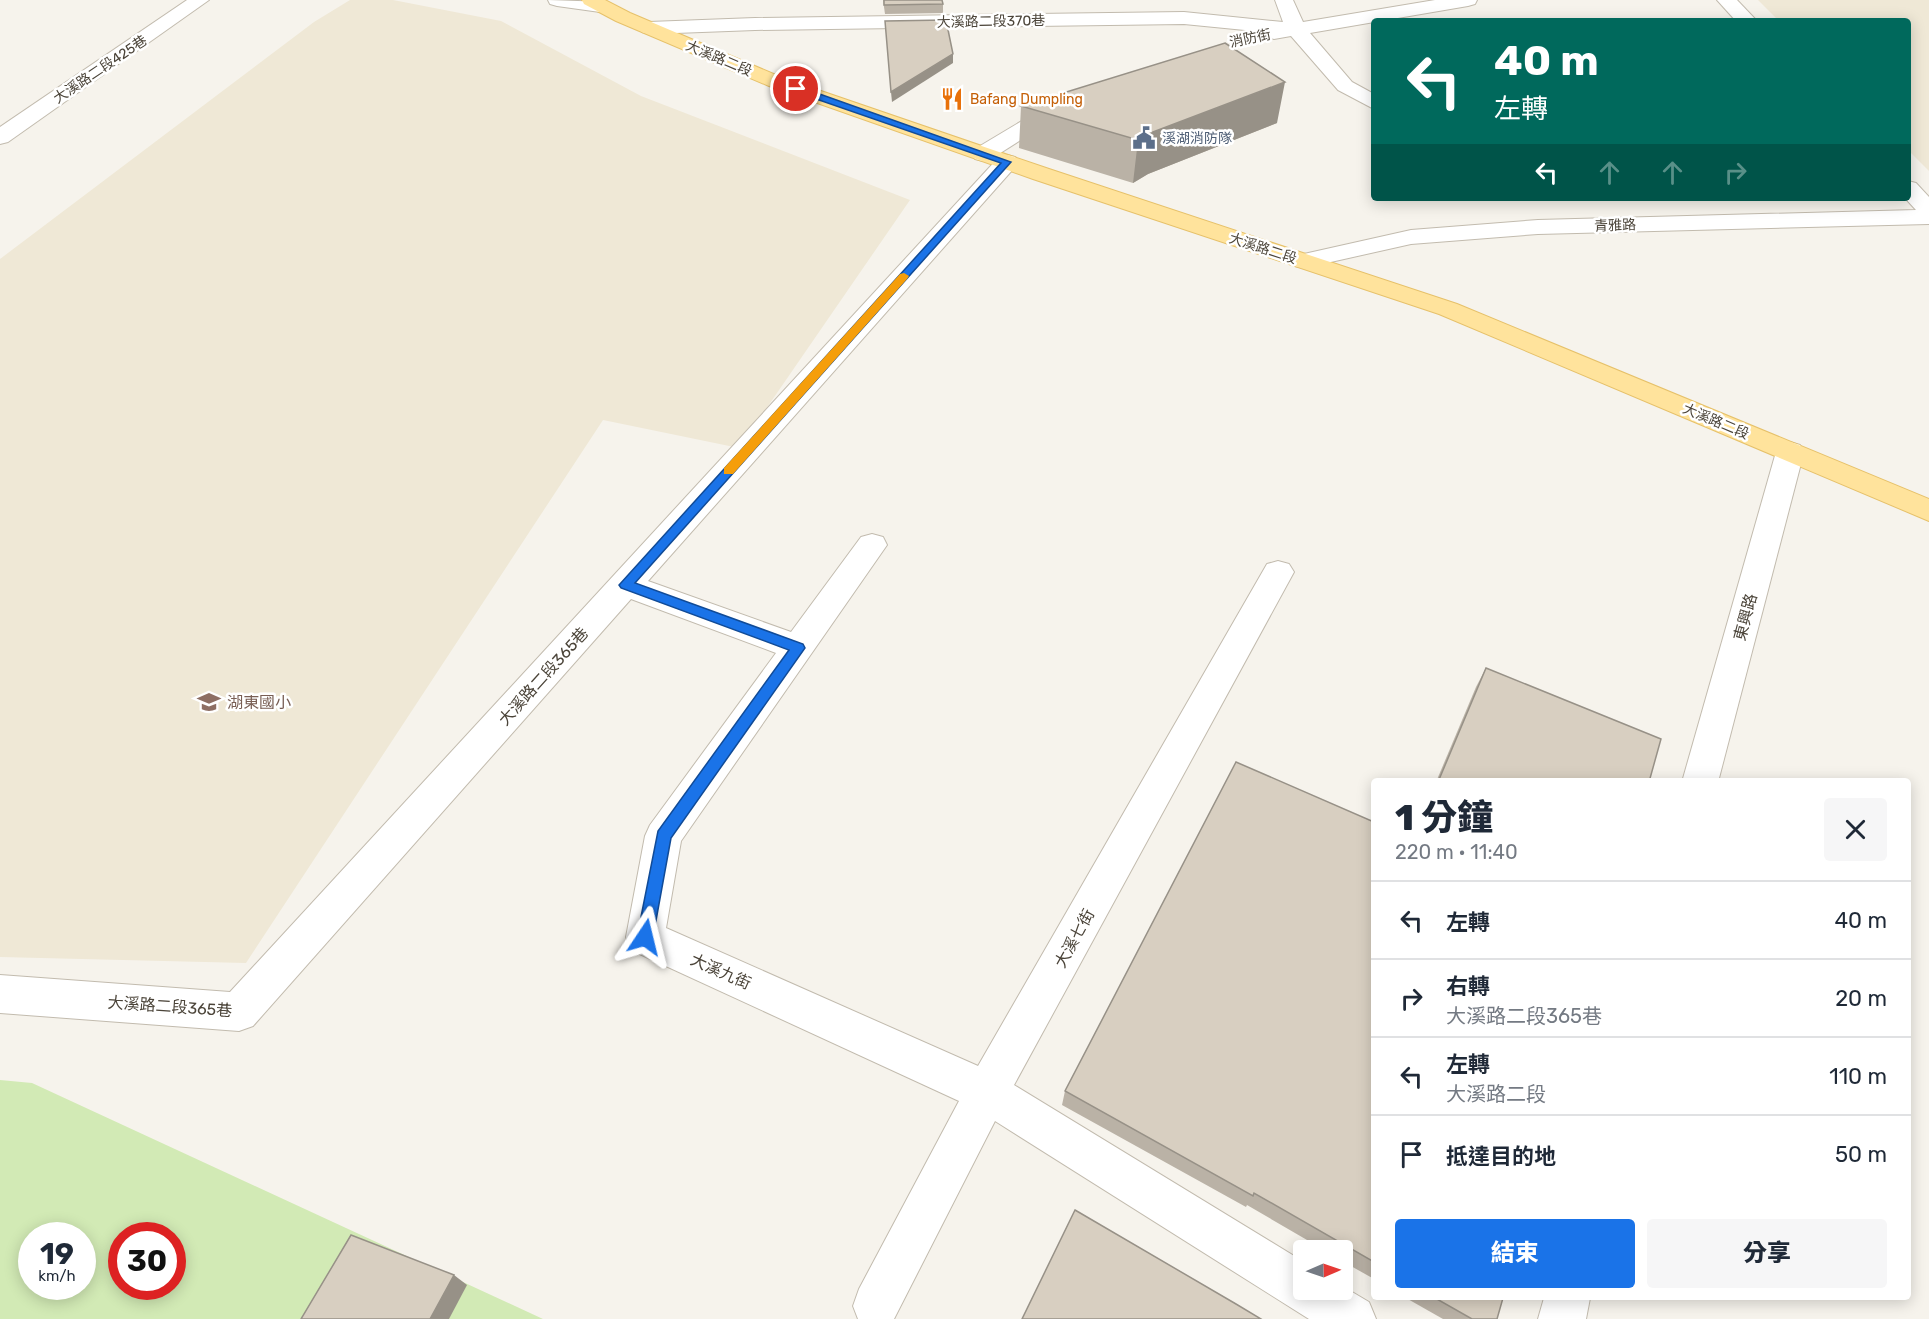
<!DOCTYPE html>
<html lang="zh-TW">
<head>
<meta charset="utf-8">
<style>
  body { margin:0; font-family:Rubik,"Noto Sans TC",sans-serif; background:#f6f6f7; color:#1f2937; height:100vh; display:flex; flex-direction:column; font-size:22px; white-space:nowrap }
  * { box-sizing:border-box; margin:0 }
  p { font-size:20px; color:#747a83 }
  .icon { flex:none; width:33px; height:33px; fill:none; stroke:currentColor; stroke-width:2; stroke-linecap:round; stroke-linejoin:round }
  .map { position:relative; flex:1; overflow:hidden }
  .side { position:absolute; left:1371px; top:778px; width:540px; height:522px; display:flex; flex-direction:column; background:#fff; border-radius:6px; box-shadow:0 3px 15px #0003 }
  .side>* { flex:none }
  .guide { position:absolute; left:1371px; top:18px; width:540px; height:183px; border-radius:6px; box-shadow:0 3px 15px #0003; background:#00695c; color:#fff; overflow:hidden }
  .needle { width:39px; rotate:88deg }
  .fabs { position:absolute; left:1293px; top:1240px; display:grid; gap:12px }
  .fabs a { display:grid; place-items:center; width:60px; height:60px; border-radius:6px; background:#fff; box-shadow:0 3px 15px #0003; font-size:30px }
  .speed { position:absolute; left:18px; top:1222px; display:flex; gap:12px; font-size:30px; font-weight:700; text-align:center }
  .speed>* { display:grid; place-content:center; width:78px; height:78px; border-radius:50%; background:#fff; box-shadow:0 3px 15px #0003; line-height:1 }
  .speed small { font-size:15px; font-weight:400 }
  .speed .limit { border:9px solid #d22; background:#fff; color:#111 }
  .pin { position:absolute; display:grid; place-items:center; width:51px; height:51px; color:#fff; margin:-26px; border:3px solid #fff; border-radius:50%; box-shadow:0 2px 6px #0007 }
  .me { position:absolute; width:66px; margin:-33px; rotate:10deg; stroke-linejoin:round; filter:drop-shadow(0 0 4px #0008) }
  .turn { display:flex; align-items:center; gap:21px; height:126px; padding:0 24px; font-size:27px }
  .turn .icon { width:78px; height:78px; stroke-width:2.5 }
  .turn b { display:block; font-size:42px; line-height:51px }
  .lanes { display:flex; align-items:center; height:57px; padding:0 24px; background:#0003; justify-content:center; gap:30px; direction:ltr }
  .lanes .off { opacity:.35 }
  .round { display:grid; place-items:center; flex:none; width:63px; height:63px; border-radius:6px; background:#f6f6f7 }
  .overview { display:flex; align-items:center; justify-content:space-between; height:102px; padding:0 24px }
  h1 { font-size:36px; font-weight:800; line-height:45px }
  .cta { display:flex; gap:12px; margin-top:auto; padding:12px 24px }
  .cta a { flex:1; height:69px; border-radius:6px; background:#1a73e8; color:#fff; font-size:24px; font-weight:800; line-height:69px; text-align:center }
  .cta a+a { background:#f6f6f7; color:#1f2937 }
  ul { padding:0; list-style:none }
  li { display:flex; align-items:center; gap:18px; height:78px; padding:0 24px; border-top:2px solid #e0e1e3 }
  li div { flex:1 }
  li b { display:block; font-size:22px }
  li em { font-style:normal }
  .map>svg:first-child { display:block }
  .education { fill:#efe8d6 }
  .green { fill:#d2eab5; fill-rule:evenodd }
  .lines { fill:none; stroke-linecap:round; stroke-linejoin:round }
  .minor-casing { stroke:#c2bbae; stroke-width:2 }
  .major-casing { stroke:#e6c16a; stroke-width:2 }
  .minor { fill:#fff; fill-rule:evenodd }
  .major { fill:#ffe39c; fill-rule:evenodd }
  .wall { fill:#bab2a6 }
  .shaded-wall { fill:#979187 }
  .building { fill:#d8cfc1; stroke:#979187; stroke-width:1.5 }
  .route { fill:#1a73e8; stroke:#114b97; stroke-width:1.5 }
  .slow { fill:#f59e0b }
  .labels { text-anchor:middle; stroke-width:5; stroke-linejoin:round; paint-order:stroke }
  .far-street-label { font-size:14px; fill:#4b4439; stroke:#fff }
  .far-food-label { font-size:14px; fill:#c56008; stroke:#fff; text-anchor:start }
  .far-service-label { font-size:14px; fill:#4e5e75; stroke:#fff; text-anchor:start }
  .street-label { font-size:16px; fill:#4b4439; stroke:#fff }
  .education-label { font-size:16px; fill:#785e54; stroke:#fff; text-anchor:start }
</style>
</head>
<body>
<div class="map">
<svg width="1929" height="1319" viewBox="0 0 1929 1319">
  <rect width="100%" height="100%" fill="#f6f3ec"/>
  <!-- education -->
  <g class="education">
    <path d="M 350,0 L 393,0 L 501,21 L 641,96 L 910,200 L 739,448 L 603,420 L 246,963 L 0,957 L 0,259 L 314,22 Z"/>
    <path d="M 1758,0 L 1929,0 L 1929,171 L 1908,150 L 1908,21 L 1779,21 Z"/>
  </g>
  <!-- green -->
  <path class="green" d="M 0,1080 L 32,1083 L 543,1319 L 0,1319 ZM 32,1236 L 82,1236 L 82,1287 L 32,1287 ZM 122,1236 L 172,1236 L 172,1287 L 122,1287 Z"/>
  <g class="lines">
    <!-- minor casing -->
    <g class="minor-casing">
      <g id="minor">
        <path d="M 187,0 L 209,0 L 8,142 L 0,144 L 0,127 Z"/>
        <path d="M 548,0 L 607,2 L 609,6 L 607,10 L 600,12 L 557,6 L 550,4 Z"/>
        <path d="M 1275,0 L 1293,0 L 1303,22 L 1435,0 L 1477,0 L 1475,4 L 1468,6 L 1310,33 L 1352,82 L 1374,94 L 1374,109 L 1338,90 L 1291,36 L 1274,39 L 1267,37 L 1265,32 L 1184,24 L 755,30 L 649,34 L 642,32 L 639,28 L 642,24 L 649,22 L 755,18 L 1184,12 L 1283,22 Z"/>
        <path d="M 1717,0 L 1737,0 L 1757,21 L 1736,21 Z"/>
        <path d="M 1059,101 L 1066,103 L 1070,107 L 1066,111 L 991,159 L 983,161 L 975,159 L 972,154 L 975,149 L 1052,103 Z"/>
        <path d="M 1007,155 L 1015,157 L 1018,162 L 1015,167 L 648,581 L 791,632 L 861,537 L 872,534 L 883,537 L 887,545 L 681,841 L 666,928 L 978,1066 L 1267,564 L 1278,561 L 1289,564 L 1294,572 L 1014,1085 L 1304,1262 L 1304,1290 L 1342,1290 L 1342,1286 L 1369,1302 L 1376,1319 L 1309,1319 L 995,1121 L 894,1319 L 858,1319 L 853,1306 L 859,1289 L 959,1101 L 631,950 L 626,937 L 645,836 L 650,825 L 776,653 L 631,599 L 253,1026 L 239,1031 L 0,1013 L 0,975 L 230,992 L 999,157 Z"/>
        <path d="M 1908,181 L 1916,183 L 1929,197 L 1929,224 L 1538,234 L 1411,244 L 1304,268 L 1295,266 L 1292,261 L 1295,256 L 1411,230 L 1538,220 L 1916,210 L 1905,198 L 1908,198 Z"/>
        <path d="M 1790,442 L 1800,445 L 1804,452 L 1718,782 L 1682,782 L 1776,452 L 1780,445 Z"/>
        <path d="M 1544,1298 L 1590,1298 L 1586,1319 L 1538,1319 Z"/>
      </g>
    </g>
    <!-- major casing -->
    <g class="major-casing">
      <path id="major" d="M 582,0 L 605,0 L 630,13 L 783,78 L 1049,169 L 1457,304 L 1929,499 L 1929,521 L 1439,314 L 1033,179 L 769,86 L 616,21 L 584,4 Z"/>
    </g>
    <!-- minor -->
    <use href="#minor" class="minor"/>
    <!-- major -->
    <use href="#major" class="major"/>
  </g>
  <!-- wall -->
  <g class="wall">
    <path d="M 883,0 L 943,4 L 943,13 L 885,14 Z"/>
    <path d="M 1021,106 L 1277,123 L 1148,174 L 1133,183 L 1019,148 Z"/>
    <path d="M 1486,668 L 1649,782 L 1436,782 L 1476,687 Z"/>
    <path d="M 1374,822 L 1374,1279 L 1342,1261 L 1342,1251 L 1326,1251 L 1247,1205 L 1246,1207 L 1062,1105 L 1065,1091 Z"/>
    <path d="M 1406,1298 L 1503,1298 L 1497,1319 L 1443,1319 Z"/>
  </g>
  <!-- shaded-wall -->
  <g class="shaded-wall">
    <path d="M 953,54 L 953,63 L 892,102 L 891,92 Z"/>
    <path d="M 1285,82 L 1277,123 L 1148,174 L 1133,183 L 1138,140 L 1153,132 Z"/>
    <path d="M 454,1275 L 467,1285 L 449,1319 L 430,1319 Z"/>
  </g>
  <!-- building -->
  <g class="building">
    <path d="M 884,0 L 942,0 L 943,4 L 884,5 Z"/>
    <path d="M 946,20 L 953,54 L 891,92 L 885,21 Z"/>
    <path d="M 1225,43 L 1285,82 L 1153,132 L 1138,140 L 1021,106 Z"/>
    <path d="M 1486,668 L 1661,739 L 1649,782 L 1438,782 Z"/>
    <path d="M 1236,762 L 1374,822 L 1374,1262 L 1254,1193 L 1253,1196 L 1065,1091 Z"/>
    <path d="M 1075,1210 L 1236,1304 L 1261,1319 L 1022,1319 Z"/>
    <path d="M 351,1235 L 454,1275 L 430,1319 L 301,1319 Z"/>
    <path d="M 1435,1298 L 1503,1298 L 1497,1319 L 1472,1319 Z"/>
  </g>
  <!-- route -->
  <path class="route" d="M 793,87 L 800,87 L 1011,162 L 635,583 L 803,644 L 805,648 L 671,838 L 653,937 L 651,942 L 645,944 L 639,942 L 637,937 L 658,831 L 789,650 L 621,588 L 619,585 L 1001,163 L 793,91 Z"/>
  <!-- slow -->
  <path class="slow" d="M 904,273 L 909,276 L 907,279 L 733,474 L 724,474 L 724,468 L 900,274 Z"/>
  <!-- icons -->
  <defs>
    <g id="restaurant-bare" transform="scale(1.8)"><path d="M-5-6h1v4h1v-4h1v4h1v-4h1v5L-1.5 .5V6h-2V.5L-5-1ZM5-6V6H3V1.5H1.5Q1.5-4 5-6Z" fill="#e8710a" stroke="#fff" stroke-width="2.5" paint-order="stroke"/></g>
    <g id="civic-bare" transform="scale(1.8)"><path d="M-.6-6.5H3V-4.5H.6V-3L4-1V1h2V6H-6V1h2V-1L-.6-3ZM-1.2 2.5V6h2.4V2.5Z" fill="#5c6f8a" stroke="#fff" stroke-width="2.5" paint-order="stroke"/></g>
    <g id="school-bare" transform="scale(1.8)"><path d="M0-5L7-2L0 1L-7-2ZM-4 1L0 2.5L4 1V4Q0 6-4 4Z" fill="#8d6e63" stroke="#fff" stroke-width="2.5" paint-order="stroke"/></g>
  </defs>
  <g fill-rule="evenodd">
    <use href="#restaurant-bare" x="952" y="99"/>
    <use href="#civic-bare" x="1144" y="138"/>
    <use href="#school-bare" x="209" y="702"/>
  </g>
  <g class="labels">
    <!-- far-street labels -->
    <g class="far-street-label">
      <text transform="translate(991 21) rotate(-1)" y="5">大溪路二段370巷</text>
      <text transform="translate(1250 38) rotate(-12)" y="5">消防街</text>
      <text transform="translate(719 58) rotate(23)" y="5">大溪路二段</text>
      <text transform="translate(100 69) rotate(-34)" y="5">大溪路二段425巷</text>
      <text transform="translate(1615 225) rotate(-2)" y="5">青雅路</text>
      <text transform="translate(1263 248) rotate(18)" y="5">大溪路二段</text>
      <text transform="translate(1716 421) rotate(23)" y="5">大溪路二段</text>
    </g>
    <!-- far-food labels -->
    <g class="far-food-label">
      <text x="970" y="104">Bafang Dumpling</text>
    </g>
    <!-- far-service labels -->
    <g class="far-service-label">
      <text x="1162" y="143">溪湖消防隊</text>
    </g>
    <!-- street labels -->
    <g class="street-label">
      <text transform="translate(1745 617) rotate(-75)" y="6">東興路</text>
      <text transform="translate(543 676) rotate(-48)" y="6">大溪路二段365巷</text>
      <text transform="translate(1074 938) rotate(-61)" y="6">大溪七街</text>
      <text transform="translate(721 971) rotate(24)" y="6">大溪九街</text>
      <text transform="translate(170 1006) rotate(4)" y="6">大溪路二段365巷</text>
    </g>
    <!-- education labels -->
    <g class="education-label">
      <text x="227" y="708">湖東國小</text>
    </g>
  </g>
</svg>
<div class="fabs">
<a><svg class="needle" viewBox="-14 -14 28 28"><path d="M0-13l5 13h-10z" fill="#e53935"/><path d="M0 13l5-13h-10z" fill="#747a83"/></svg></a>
</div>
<div class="speed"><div>19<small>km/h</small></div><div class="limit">30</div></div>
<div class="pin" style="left:796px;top:89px;background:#d93025"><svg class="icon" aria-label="arrive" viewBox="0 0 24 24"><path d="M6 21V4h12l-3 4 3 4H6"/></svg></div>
<svg class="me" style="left:645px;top:937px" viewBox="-20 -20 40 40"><path d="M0-17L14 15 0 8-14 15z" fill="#1a73e8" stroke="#fff" stroke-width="4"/></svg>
<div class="guide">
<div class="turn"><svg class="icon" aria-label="left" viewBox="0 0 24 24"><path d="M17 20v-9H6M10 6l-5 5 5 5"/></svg><div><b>40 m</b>左轉</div></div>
<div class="lanes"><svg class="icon" aria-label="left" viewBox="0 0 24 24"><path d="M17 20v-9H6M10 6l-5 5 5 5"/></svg><svg class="icon off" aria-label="ahead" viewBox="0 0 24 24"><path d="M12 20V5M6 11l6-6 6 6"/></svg><svg class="icon off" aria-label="ahead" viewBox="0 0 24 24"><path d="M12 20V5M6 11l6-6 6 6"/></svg><svg class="icon off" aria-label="right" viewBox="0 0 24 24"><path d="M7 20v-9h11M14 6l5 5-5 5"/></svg></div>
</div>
<section class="side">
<div class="overview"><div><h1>1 分鐘</h1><p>220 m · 11:40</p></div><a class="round"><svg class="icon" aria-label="close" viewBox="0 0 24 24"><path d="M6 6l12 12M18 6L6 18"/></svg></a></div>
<ul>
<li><svg class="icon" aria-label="left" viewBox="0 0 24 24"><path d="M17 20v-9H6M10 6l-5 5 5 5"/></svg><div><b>左轉</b></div><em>40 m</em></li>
<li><svg class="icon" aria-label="right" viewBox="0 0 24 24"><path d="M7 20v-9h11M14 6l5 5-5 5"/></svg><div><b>右轉</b><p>大溪路二段365巷</p></div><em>20 m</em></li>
<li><svg class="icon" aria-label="left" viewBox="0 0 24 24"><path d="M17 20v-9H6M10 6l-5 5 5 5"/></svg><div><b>左轉</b><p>大溪路二段</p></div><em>110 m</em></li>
<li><svg class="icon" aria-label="arrive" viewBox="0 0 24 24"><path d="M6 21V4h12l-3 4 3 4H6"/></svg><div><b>抵達目的地</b></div><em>50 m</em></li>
</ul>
<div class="cta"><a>結束</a><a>分享</a></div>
</section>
</div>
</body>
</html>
